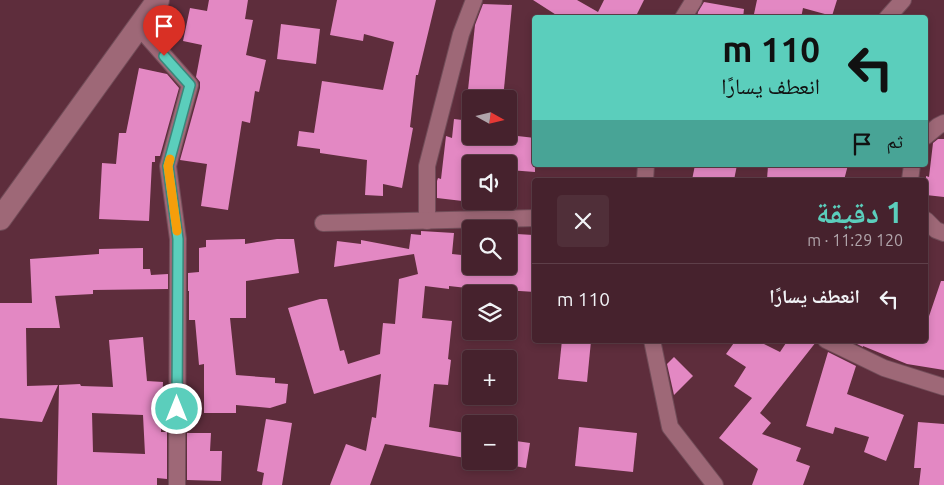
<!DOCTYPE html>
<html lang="ar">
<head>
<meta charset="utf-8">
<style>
  body { margin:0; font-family:Ubuntu,"Noto Naskh Arabic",sans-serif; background:#502f39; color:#f1f3f6; direction:rtl; height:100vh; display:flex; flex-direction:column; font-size:19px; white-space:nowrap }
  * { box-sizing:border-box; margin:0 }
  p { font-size:16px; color:#b0a4aa }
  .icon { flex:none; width:28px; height:28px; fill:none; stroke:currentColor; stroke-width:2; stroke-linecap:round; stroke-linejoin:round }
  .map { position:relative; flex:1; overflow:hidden; direction:ltr }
  .side { position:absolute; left:532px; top:178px; width:396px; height:165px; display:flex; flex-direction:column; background:#46222d; border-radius:5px; box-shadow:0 2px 8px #0003,0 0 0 1px #5e3f49; direction:rtl }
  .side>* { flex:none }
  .banner { position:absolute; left:532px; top:15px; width:396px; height:152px; border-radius:5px; box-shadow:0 2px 8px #0003,0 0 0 1px #5e3f49; direction:rtl; background:#5bcebc; color:#111; overflow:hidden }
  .needle { width:32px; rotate:98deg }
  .buttons { position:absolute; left:462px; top:90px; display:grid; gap:10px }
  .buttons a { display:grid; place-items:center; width:55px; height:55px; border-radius:5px; background:#46222d; box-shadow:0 2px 8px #0003,0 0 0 1px #5e3f49; font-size:25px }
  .pin { position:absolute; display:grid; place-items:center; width:42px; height:42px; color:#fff; margin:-51px -21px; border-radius:50% 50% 50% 0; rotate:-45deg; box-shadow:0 0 5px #0007 }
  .pin .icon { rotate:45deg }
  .me { position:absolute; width:55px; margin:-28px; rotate:0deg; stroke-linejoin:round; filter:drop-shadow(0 0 4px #0008) }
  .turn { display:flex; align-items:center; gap:18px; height:105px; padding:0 25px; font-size:22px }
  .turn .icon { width:65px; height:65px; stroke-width:2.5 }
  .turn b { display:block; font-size:35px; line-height:42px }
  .then { display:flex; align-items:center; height:48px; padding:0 25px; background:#0003; gap:10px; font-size:19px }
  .round { display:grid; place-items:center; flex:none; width:52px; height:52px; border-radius:5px; background:#502f39 }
  .head { display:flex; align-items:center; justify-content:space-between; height:85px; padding:0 25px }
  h1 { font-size:30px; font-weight:700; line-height:38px; color:#5bcebc }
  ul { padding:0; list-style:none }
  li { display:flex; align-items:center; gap:15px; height:70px; padding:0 25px; border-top:1px solid #5e3f49 }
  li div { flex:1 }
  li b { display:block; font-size:19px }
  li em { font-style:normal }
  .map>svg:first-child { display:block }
  .building { fill:#e388c3; fill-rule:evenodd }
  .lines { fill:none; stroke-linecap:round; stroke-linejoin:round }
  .street-casing { stroke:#724d59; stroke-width:18 }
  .secondary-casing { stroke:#724d59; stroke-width:24 }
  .street { stroke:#9e6877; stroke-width:16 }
  .secondary { stroke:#9e6877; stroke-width:22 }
  .route-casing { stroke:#3b867a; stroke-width:12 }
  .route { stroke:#5bcebc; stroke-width:9 }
  .slow { stroke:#f59e0b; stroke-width:9 }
</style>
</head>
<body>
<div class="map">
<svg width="944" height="485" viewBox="0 0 944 485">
  <rect width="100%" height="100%" fill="#5e2d3c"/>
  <!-- building -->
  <g class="building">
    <path d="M 209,0 L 248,0 L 245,19 L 253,20 L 246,55 L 266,60 L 259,92 L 255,91 L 250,123 L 242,121 L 228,210 L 201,206 L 207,164 L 180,160 L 200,88 L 200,82 L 196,77 L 202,45 L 183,41 L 190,8 L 207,11 Z"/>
    <path d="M 337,0 L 436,0 L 418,75 L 416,75 L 410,127 L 413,128 L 402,188 L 383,184 L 383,196 L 365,195 L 367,160 L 320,153 L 320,149 L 297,146 L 299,131 L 314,133 L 322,81 L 383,90 L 394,42 L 364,34 L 363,41 L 330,35 Z"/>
    <path d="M 533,0 L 577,0 L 598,12 L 604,0 L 644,0 L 635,18 L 561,18 Z"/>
    <path d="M 757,0 L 837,0 L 832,16 L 803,8 L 801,18 L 766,18 L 754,14 Z"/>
    <path d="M 704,2 L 744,9 L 743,18 L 697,18 L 698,12 Z"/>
    <path d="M 483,4 L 512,5 L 503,99 L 467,99 L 475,25 Z"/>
    <path d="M 281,24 L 320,29 L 316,64 L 277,59 Z"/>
    <path d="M 139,68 L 167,74 L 179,88 L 160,156 L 155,156 L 155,162 L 152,162 L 149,221 L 99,219 L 102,163 L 116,164 L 119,133 L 126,133 Z"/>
    <path d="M 454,119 L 471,121 L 471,136 L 509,135 L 535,138 L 535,172 L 509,170 L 509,164 L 471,164 L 471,202 L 437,198 L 437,181 L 438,178 L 441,179 L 446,136 L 452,138 Z"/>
    <path d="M 938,139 L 944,139 L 944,197 L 926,195 L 926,176 L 929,177 L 933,143 Z"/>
    <path d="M 695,165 L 737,165 L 734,180 L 692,180 Z"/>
    <path d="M 768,165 L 848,165 L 844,180 L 767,180 Z"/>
    <path d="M 421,231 L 454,233 L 452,254 L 471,256 L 471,266 L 509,266 L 509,254 L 516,255 L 517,234 L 533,235 L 533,246 L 535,246 L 535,292 L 503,290 L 503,292 L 449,286 L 449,289 L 425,286 L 422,318 L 452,321 L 448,359 L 451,360 L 448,385 L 434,384 L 429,427 L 471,434 L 471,459 L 385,444 L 370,485 L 330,485 L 346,444 L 366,451 L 372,417 L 376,418 L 381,374 L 314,394 L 288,308 L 320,299 L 327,299 L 340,351 L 344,350 L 348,364 L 380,354 L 383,323 L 395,324 L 399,279 L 418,274 L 414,254 L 334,267 L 337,241 L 361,244 L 361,240 L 409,249 L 411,234 L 421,235 Z"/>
    <path d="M 245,239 L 245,244 L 277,239 L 294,239 L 299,273 L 246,281 L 246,318 L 230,318 L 236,375 L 275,378 L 275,383 L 288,384 L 286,403 L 270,408 L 236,405 L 236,413 L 204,413 L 204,364 L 199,365 L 195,320 L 189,320 L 189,291 L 188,291 L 188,273 L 199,272 L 199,248 L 206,247 L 206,240 Z"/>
    <path d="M 143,248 L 143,269 L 150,269 L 151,275 L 168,274 L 168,289 L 93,290 L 93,294 L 55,296 L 60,328 L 26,328 L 27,386 L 58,385 L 42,422 L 0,418 L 0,303 L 32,303 L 30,259 L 99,254 L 99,249 Z"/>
    <path d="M 941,281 L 944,281 L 944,370 L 907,364 L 863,346 L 863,347 L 849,340 L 926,340 L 926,325 Z"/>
    <path d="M 143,337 L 147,381 L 163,382 L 161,432 L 167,432 L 167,479 L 157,478 L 157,485 L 57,485 L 59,385 L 80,384 L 81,386 L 113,387 L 109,340 ZM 92,413 L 143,415 L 145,454 L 93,452 Z"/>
    <path d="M 562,340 L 591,341 L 587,382 L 558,379 Z"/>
    <path d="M 736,340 L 756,340 L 780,352 L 788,340 L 816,340 L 816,342 L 760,413 L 771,423 L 762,434 L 801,448 L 796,461 L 810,466 L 803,485 L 752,485 L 758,469 L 719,438 L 752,398 L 734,386 L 746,367 L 726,354 Z"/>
    <path d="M 828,352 L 856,366 L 847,394 L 904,415 L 886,461 L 864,452 L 869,437 L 835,427 L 833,434 L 806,426 Z"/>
    <path d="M 674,357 L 693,376 L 674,395 L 667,364 Z"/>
    <path d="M 266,419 L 292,423 L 282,485 L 262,485 L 264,473 L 257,471 Z"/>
    <path d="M 918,422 L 944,424 L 944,485 L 919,485 L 921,468 L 914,468 Z"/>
    <path d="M 579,427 L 637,433 L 633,472 L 575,466 Z"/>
    <path d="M 187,433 L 211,433 L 210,451 L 222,451 L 221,481 L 187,480 Z"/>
    <path d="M 509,440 L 530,443 L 526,468 L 509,465 Z"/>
  </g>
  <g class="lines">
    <!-- street casing -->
    <g class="street-casing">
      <g id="street">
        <path d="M 683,18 L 694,0"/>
        <path d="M 887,18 L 903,0"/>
        <path d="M 139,27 L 190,85 L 168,166 L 178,239 L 177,485"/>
        <path d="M 926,136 L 938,126 L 944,123"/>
        <path d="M 645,180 L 646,165"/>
        <path d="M 910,180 L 912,165"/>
        <path d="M 926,220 L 936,230 L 944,233"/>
        <path d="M 427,221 L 427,166 L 461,34 L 474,0"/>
        <path d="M 323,223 L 535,218"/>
        <path d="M 652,340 L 670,427 L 715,485"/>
        <path d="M 826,340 L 884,368 L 944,387"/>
      </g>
    </g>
    <!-- secondary casing -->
    <g class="secondary-casing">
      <path id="secondary" d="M 0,219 L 158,0"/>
    </g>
    <!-- street -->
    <use href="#street" class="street"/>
    <!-- secondary -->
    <use href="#secondary" class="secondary"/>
  </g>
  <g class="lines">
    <!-- route casing -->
    <g class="route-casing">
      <path id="route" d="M 164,56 L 190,85 L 168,166 L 178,239 L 177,409"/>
    </g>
    <!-- route -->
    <use href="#route" class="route"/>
    <!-- slow -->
    <path class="slow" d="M 170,159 L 168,166 L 177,231"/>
  </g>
</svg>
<div class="buttons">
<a><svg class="needle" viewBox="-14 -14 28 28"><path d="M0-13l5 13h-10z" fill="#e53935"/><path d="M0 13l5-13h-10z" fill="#b0a4aa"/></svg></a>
<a><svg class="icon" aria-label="sound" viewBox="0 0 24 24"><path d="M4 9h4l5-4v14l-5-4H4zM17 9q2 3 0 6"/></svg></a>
<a><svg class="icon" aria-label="search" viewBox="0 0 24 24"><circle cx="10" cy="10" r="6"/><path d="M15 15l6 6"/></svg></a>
<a><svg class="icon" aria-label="layers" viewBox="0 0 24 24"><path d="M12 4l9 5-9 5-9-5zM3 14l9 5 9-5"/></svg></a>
<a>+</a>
<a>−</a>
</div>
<div class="pin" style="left:164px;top:56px;background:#d93025"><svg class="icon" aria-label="arrive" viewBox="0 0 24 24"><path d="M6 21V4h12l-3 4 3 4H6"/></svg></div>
<svg class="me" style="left:177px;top:409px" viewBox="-20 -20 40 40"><circle r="17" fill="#5bcebc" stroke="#fff" stroke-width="3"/><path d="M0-11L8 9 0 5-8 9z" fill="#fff"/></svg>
<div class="banner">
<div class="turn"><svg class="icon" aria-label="left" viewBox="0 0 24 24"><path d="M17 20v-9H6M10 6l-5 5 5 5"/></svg><div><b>110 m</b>انعطف يسارًا</div></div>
<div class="then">ثم<svg class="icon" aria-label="arrive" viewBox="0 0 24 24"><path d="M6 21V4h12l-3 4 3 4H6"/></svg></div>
</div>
<section class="side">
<div class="head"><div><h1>1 دقيقة</h1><p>120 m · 11:29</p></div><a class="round"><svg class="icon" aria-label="close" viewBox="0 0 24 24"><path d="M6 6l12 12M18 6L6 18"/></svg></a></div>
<ul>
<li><svg class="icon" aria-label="left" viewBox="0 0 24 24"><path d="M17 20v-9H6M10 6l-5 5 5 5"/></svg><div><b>انعطف يسارًا</b></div><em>110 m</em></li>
</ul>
</section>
</div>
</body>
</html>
